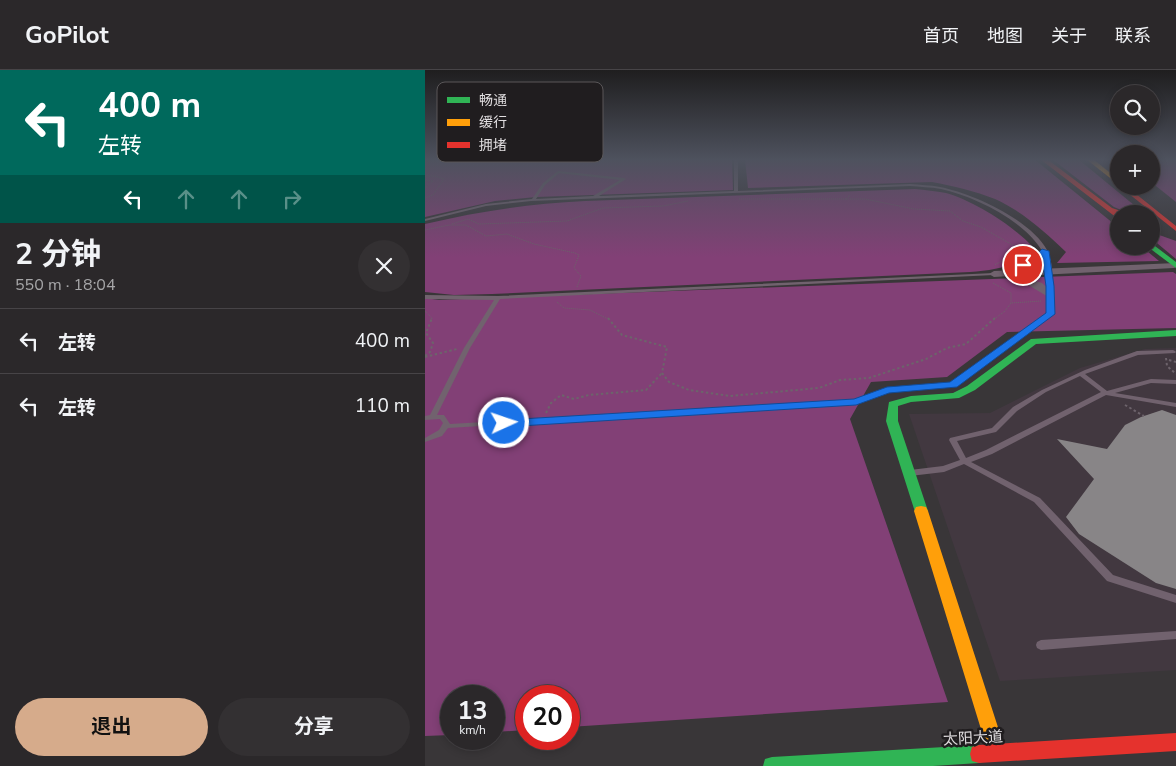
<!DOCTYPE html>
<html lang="zh">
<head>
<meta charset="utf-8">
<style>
  body { margin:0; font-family:"Nunito Sans","Noto Sans SC",sans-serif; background:#333032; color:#f1f3f6; height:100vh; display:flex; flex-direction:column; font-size:19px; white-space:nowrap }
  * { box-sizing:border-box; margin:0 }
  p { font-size:16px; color:#a6a6a8 }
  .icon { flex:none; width:28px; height:28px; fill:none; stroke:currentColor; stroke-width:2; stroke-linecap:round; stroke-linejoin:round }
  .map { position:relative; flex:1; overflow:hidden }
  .details { display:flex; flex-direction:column; background:#2b282a; width:425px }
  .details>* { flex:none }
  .guide { background:#00695c; color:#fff; overflow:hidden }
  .tools { position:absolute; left:685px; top:15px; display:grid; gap:10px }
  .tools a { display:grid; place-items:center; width:50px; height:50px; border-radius:50%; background:#2b282a; box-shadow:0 2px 8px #0003,0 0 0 1px #474447; font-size:25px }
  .speed { position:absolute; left:15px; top:615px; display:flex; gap:10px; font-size:25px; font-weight:700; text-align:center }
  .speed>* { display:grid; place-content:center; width:65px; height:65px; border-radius:50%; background:#2b282a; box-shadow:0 2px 8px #0003,0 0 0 1px #474447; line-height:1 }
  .speed small { font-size:12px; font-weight:400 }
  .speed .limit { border:8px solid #d22; background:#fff; color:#111 }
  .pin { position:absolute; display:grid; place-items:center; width:42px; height:42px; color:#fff; margin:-21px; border:2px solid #fff; border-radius:50%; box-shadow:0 1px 5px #0007 }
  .me { position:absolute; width:55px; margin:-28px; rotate:87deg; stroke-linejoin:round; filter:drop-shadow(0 0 4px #0008) }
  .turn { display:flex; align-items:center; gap:18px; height:105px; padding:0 15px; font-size:22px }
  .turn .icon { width:65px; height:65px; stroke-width:2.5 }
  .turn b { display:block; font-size:35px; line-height:42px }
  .lanes { display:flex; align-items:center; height:48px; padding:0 15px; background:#0003; justify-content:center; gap:25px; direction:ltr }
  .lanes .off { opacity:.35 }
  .round { display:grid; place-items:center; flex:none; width:52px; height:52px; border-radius:26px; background:#333032 }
  .summary { display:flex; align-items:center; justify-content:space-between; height:85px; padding:0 15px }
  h1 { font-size:30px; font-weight:700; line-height:38px }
  .cta { display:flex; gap:10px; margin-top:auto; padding:10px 15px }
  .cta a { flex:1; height:58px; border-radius:30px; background:#d6ab8b; color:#111; font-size:20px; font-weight:700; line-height:58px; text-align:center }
  .cta a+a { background:#333032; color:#f1f3f6 }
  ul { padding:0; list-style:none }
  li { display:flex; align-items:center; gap:15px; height:65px; padding:0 15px; border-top:1px solid #474447 }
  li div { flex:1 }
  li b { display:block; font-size:19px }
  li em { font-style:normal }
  header { display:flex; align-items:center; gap:30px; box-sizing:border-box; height:70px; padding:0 25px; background:#2b282a; border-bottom:1px solid #474447 }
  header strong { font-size:24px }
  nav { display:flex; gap:28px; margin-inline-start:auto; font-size:18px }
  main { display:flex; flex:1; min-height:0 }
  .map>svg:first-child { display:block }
  .built { fill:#423840 }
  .forest { fill:#824076 }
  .building { fill:#888587 }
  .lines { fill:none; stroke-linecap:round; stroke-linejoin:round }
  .path-far1 { stroke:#6d636b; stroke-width:1; stroke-dasharray:1 1; stroke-linecap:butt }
  .path { stroke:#6d636b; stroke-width:2; stroke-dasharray:2.5 2.5; stroke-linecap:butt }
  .lane { fill:#71626e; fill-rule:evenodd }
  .street { fill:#71626e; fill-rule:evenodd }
  .fast { fill:#30b455; fill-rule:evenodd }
  .slow { fill:#ff9f0a; fill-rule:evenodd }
  .jam { fill:#e5322d; fill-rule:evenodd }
  .route { fill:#1a73e8; stroke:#114b97 }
  .labels { text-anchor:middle; stroke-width:5; stroke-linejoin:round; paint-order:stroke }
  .near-street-label { font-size:15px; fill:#e1dee0; stroke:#201d1f }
  .key { fill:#201d1f; stroke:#5a5759; stroke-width:1 }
  .key-label { font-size:14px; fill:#e1dee0 }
</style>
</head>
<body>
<header>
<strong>GoPilot</strong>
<nav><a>首页</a><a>地图</a><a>关于</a><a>联系</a></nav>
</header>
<main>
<section class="details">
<div class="guide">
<div class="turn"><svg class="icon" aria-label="left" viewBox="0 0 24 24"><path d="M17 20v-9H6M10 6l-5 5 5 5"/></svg><div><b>400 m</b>左转</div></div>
<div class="lanes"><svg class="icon" aria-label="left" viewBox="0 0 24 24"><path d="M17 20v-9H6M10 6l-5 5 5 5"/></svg><svg class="icon off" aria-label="ahead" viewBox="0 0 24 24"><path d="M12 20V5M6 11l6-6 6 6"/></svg><svg class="icon off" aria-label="ahead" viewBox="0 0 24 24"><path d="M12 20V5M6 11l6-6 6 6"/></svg><svg class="icon off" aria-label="right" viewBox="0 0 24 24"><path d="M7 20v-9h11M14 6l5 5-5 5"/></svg></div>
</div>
<div class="summary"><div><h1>2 分钟</h1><p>550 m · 18:04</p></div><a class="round"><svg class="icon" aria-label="close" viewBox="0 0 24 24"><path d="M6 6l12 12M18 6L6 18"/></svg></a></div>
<ul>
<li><svg class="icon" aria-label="left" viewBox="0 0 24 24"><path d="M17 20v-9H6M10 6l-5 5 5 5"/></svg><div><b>左转</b></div><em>400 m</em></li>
<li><svg class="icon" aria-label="left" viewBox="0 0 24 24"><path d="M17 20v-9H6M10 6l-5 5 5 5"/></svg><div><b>左转</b></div><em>110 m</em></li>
</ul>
<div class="cta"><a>退出</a><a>分享</a></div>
</section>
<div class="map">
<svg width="751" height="696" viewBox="0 0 751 696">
  <rect width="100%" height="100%" fill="#393638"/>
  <!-- built -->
  <path class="built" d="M 751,278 L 751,600 L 575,611 L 484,344 L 565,343 L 655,298 L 720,279 Z"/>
  <!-- forest -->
  <g class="forest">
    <path d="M 0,89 L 307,89 L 308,120 L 111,127 L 70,131 L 0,147 Z"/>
    <path d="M 320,89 L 609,89 L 694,158 L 694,176 L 716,176 L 734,191 L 632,193 L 641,182 C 620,162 597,141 570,129 C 550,121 528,116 507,112 L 323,118 Z"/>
    <path d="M 627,89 L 653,89 L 715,140 L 701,142 L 689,137 Z"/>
    <path d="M 726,89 L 751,89 L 751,132 L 726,112 Z"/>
    <path d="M 490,119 C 500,120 511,121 521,123 C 549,131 587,155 607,176 C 592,198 569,200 545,202 L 67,224 L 29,225 L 0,222 L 0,154 C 55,141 103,134 160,131 Z"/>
    <path d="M 726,162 L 751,171 L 751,189 L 726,168 Z"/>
    <path d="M 748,202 L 751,204 L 751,258 L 582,262 L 522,307 L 446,312 L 425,349 L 523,632 L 144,657 L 144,626 L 101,626 L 101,660 L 69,662 L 69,626 L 26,626 L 26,665 L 0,666 L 0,228 L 14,230 Z"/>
  </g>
  <!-- building -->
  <path class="building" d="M 737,340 L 751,345 L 751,519 L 731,513 L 654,464 L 641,447 L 669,409 L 632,369 L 682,379 L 700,355 L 716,347 Z"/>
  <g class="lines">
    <!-- path-far1 -->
    <g class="path-far1">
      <path d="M 0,106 L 10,106 L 19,109 L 8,125 L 0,128"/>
      <path d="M 0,110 L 8,111 L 0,118"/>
      <path d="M 314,129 L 421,129 L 425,125"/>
      <path d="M 421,129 L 440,129 L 489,139 L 525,141 L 538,151 L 556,157 L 591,177 L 590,185 L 569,195"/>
      <path d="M 27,154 L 43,149 L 54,154 L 142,151 L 178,138 L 238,136 L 263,131"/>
      <path d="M 0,160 L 24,155 L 41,155 L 61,166 L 82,164 L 109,174 L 150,183 L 154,185 L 149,198 L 156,206 L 152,217"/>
      <path d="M 591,177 L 608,181"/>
      <path d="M 568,213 L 586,223 L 586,233"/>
      <path d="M 132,232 L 139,238 L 165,240 L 185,250"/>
      <path d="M 0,241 L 7,248 L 6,250"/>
      <path d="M 568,250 L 580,241 L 586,233 L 617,231"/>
    </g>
    <!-- path -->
    <g class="path">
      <path d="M 183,248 L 197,265 L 242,277 L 237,303 L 244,312 L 264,320 L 305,326 L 394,318 L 415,310 L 444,308 L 501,289 L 522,278 L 541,274 L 570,248"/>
      <path d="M 0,286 L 5,282 L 8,273 L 1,263 L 7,248"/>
      <path d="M 0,287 L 32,279"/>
      <path d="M 741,288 L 742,296 L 751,304"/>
      <path d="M 744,290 L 751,292"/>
      <path d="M 700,335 L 719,346"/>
      <path d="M 121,343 L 126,333 L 136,325 L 149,329 L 164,325 L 221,320 L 237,303"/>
    </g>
    <!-- lane -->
    <g class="lane">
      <path d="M 309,89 L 313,89 L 313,121 L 485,114 C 495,115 505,115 515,117 C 547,123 606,150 622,180 C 630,195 628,226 629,244 L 530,316 L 528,317 L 463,322 L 431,334 L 23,358 L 17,366 L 0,372 L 0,368 L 14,360 L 18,353 L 15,349 L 0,350 L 0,346 L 5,345 L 39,278 L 69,230 L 0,229 L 0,225 L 73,226 L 569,203 C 587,198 603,193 617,181 C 600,151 549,126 516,119 C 506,117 495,117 485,116 L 106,131 L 61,136 L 0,151 L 0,149 L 61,134 L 107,129 L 118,113 L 133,101 L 199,108 L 201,109 L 174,126 L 309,121 ZM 134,103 L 195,110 L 168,126 L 111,129 L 120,115 ZM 619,184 L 622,201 L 623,243 L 526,313 L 462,318 L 430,330 L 25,354 L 19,345 L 12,345 L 45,278 L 75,229 L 569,205 C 587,201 604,196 619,184 Z"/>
      <path d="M 748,280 L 750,281 L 751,282 L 750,283 L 713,285 L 660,304 L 682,321 L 726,309 L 751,310 L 751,314 L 726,313 L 690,323 L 751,333 L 751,337 L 681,325 L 567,384 L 546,392 L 615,428 L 688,505 L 751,525 L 751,533 L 682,511 L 609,432 L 539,394 L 519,402 L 485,406 L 482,405 L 481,403 L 482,401 L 485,400 L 518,396 L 535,390 L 524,370 L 525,368 L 567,358 L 588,337 L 617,320 L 660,300 L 712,281 ZM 655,306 L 676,322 L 561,380 L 541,388 L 532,371 L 571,362 L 592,341 L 621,322 Z"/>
      <path d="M 751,561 L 751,569 L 616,580 L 612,578 L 611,575 L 612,572 L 616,570 Z"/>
    </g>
    <!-- street -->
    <path class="street" d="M 751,193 L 751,197 L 749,198 L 595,206 L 617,213 L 630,225 L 625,228 L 605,216 L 585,209 L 585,206 L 569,207 L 564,204 L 569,201 Z"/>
    <!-- fast -->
    <g class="fast">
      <path d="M 726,173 L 751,192 L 751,198 L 723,177 L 726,176 Z"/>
      <path d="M 751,260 L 751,266 L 611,274 L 550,320 L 534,328 L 486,332 L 473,336 L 473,351 L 503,441 L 501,445 L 496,446 L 491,445 L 461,351 L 464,332 L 486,326 L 528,323 L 542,316 L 606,269 Z"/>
      <path d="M 554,675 L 561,677 L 563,684 L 561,691 L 554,693 L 508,696 L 338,696 L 340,689 L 347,687 Z"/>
    </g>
    <!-- slow -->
    <g class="slow">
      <path d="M 661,89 L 668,89 L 694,110 L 694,115 Z"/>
      <path d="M 496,436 L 501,437 L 503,441 L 581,682 L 579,689 L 572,691 L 565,689 L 563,682 L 489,441 L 491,437 Z"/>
    </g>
    <!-- jam -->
    <g class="jam">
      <path d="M 615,89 L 622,89 L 687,138 L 705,144 L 694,144 L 694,149 L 692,148 Z"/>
      <path d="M 694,116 L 701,116 L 751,156 L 751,161 Z"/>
      <path d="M 751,663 L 751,681 L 554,693 L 547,691 L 545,684 L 547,677 L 554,675 Z"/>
    </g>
  </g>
  <!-- sky -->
  <linearGradient id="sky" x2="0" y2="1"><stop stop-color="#1f1e1f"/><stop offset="0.48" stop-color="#4e525e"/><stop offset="1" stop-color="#4e525e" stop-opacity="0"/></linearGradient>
  <rect width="751" height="187" fill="url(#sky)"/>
  <!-- route -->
  <path class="route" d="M 617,179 L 624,181 L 629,216 L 630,244 L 532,317 L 464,323 L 431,335 L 79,357 L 73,353 L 79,350 L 429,329 L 462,317 L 525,312 L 621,243 L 621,216 L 617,188 L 601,197 L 594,195 L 609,187 Z"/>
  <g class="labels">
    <!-- near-street labels -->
    <g class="near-street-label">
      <text transform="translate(548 668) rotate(-3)" y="5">太阳大道</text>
    </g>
  </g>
  <!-- legend -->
  <rect x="12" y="12" width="166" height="80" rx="8" class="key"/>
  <rect x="22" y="27" width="23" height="6" fill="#30b455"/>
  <rect x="22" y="49" width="23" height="7" fill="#ff9f0a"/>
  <rect x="22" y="72" width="23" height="6" fill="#e5322d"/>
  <g class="key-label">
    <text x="54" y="35">畅通</text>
    <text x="54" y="57">缓行</text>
    <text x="54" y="80">拥堵</text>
  </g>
</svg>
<div class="tools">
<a><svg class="icon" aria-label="search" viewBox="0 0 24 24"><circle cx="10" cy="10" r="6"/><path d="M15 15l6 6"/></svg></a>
<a>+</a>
<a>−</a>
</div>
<div class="speed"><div>13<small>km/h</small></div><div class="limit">20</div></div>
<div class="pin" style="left:598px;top:195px;background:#d93025"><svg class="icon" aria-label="arrive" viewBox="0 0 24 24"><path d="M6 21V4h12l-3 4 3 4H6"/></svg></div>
<svg class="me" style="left:79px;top:353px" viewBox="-20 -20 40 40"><circle r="17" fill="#1a73e8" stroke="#fff" stroke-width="3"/><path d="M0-11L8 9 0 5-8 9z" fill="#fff"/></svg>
</div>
</main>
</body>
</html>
